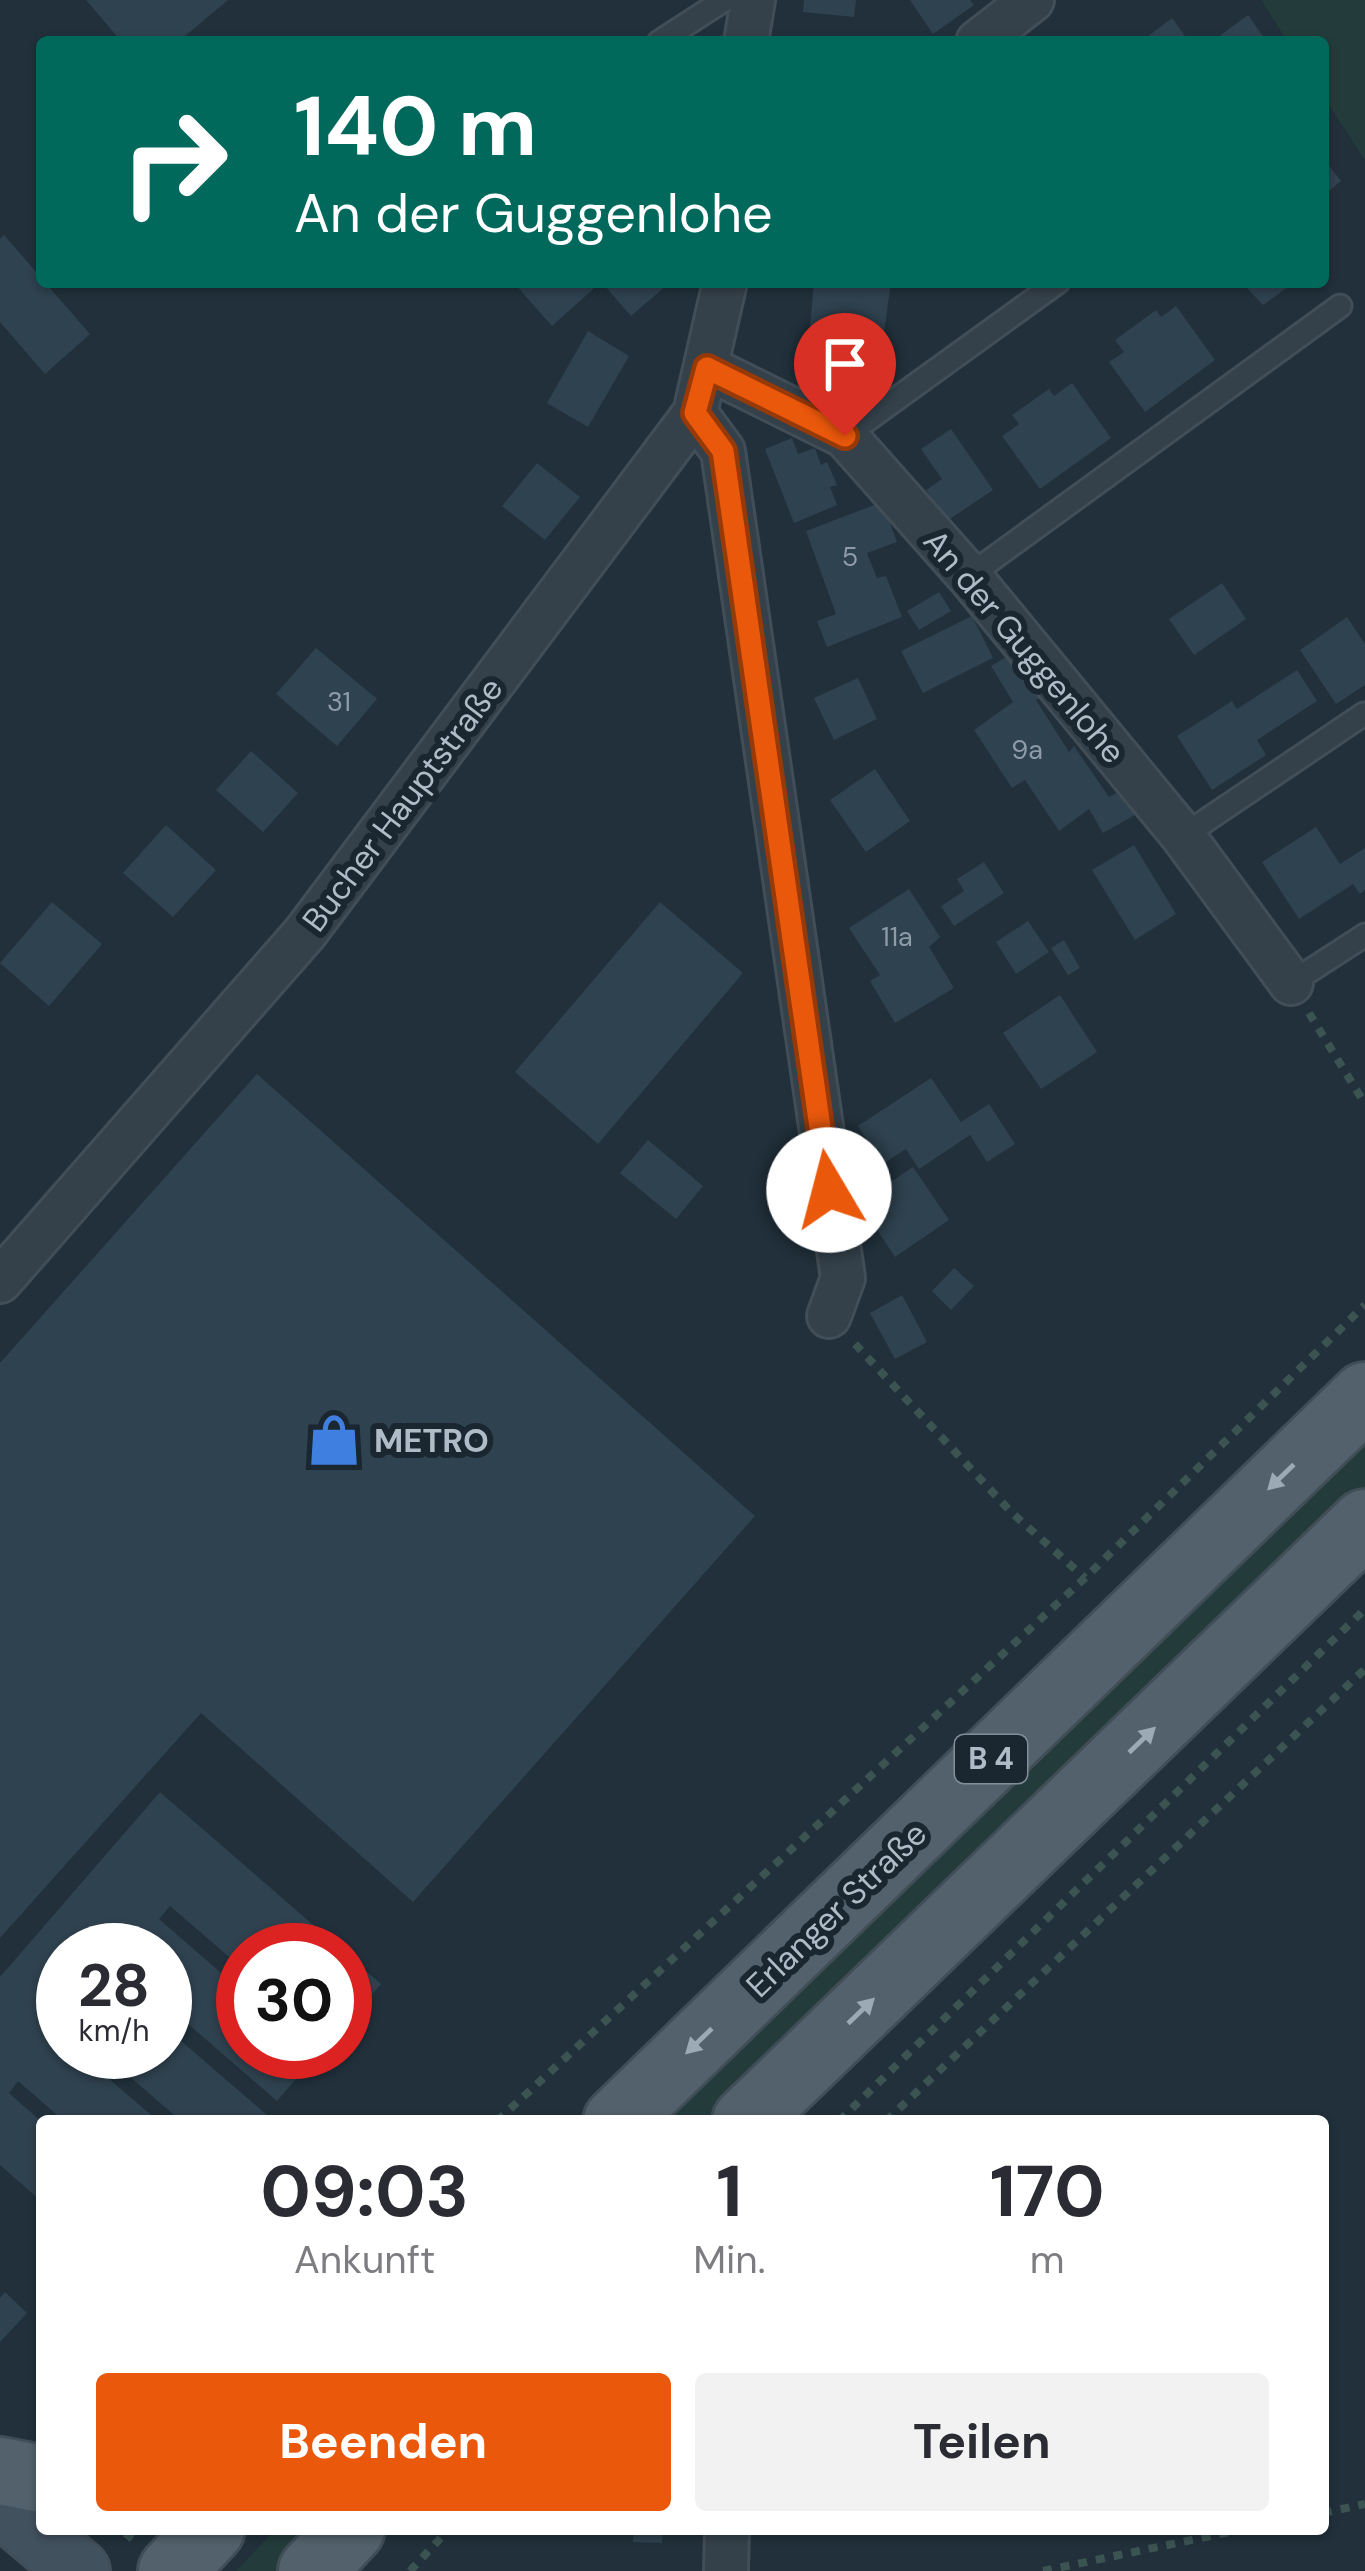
<!DOCTYPE html>
<html lang="de">
<head>
<meta charset="utf-8">
<style>
  body { margin:0; font-family:"DM Sans",sans-serif; background:#f2f2f3; color:#2b2b33; height:100vh; display:flex; flex-direction:column; font-size:45px; white-space:nowrap }
  * { box-sizing:border-box; margin:0 }
  p { font-size:39px; color:#7c7c81 }
  .icon { flex:none; width:66px; height:66px; fill:none; stroke:currentColor; stroke-width:2; stroke-linecap:round; stroke-linejoin:round }
  .map { position:relative; flex:1; overflow:hidden }
  .details { position:absolute; left:36px; top:2115px; width:1293px; height:420px; display:flex; flex-direction:column; background:#fff; border-radius:12px; box-shadow:0 3px 9px #0004 }
  .details>* { flex:none }
  .hud { position:absolute; left:36px; top:36px; width:1293px; height:252px; border-radius:12px; box-shadow:0 3px 9px #0004; background:#00695c; color:#fff; overflow:hidden }
  .speed { position:absolute; left:36px; top:1923px; display:flex; gap:24px; font-size:60px; font-weight:700; text-align:center }
  .speed>* { display:grid; place-content:center; width:156px; height:156px; border-radius:50%; background:#fff; box-shadow:0 3px 9px #0004; line-height:1 }
  .speed small { font-size:30px; font-weight:400 }
  .speed .limit { border:18px solid #d22; background:#fff; color:#111 }
  .pin { position:absolute; display:grid; place-items:center; width:102px; height:102px; color:#fff; margin:-123px -51px; border-radius:50% 50% 50% 0; rotate:-45deg; box-shadow:0 0 12px #0007 }
  .pin .icon { rotate:45deg }
  .me { position:absolute; width:132px; margin:-66px; rotate:352deg; stroke-linejoin:round; filter:drop-shadow(0 0 9px #0008) }
  .turn { display:flex; align-items:center; gap:42px; height:252px; padding:0 60px; font-size:54px }
  .turn .icon { width:156px; height:156px; stroke-width:2.5 }
  .turn b { display:block; font-size:84px; line-height:102px }
  .eta { display:flex; justify-content:space-evenly; align-items:center; height:204px; text-align:center }
  .eta b { font-size:72px; font-weight:700; line-height:84px }
  .action { display:flex; gap:24px; margin-top:auto; padding:24px 60px }
  .action a { flex:1; height:138px; border-radius:12px; background:#ea580c; color:#fff; font-size:48px; font-weight:700; line-height:138px; text-align:center }
  .action a+a { background:#f2f2f3; color:#2b2b33 }
  .map>svg:first-child { display:block }
  .grass { fill:#233c3b }
  .building { fill:#2f424f }
  .lines { fill:none; stroke-linecap:round; stroke-linejoin:round }
  .lane-casing { stroke:#414d57; stroke-width:27 }
  .street-casing { stroke:#414d57; stroke-width:48 }
  .secondary-casing { stroke:#414d57; stroke-width:66 }
  .primary-casing { stroke:#414d57; stroke-width:72 }
  .path { stroke:#3b5452; stroke-width:8; stroke-dasharray:9 9; stroke-linecap:butt }
  .lane { stroke:#34414b; stroke-width:21 }
  .street { stroke:#34414b; stroke-width:42 }
  .secondary { stroke:#42515e; stroke-width:60 }
  .primary { stroke:#52616b; stroke-width:66 }
  .oneway { fill:#9caab5 }
  .route-casing { stroke:#983908; stroke-width:30 }
  .route { stroke:#ea580c; stroke-width:21 }
  .labels { text-anchor:middle; stroke-width:12; stroke-linejoin:round; paint-order:stroke }
  .number-label { font-size:27px; fill:#8e9ca8 }
  .shield { fill:#1a2630; stroke:#828f9a; stroke-width:3 }
  .shield-label { font-size:30px; font-weight:bold; fill:#afbcc7 }
  .street-label { font-size:33px; fill:#afbcc7; stroke:#1a2630 }
  .poi-label { font-size:33px; font-weight:bold; fill:#afbcc7; stroke:#1a2630; text-anchor:start }
</style>
</head>
<body>
<div class="map">
<svg width="1365" height="2571" viewBox="0 0 1365 2571">
  <rect width="100%" height="100%" fill="#21303b"/>
  <!-- grass -->
  <g class="grass">
    <path d="M 1261,0 L 1365,0 L 1365,160 L 1323,96 L 1323,42 L 1288,42 Z"/>
    <path d="M 1365,1425 L 1365,1490 L 713,2121 L 660,2121 Z"/>
    <path d="M 276,2529 L 318,2529 L 278,2571 L 236,2571 Z"/>
  </g>
  <!-- building -->
  <g class="building">
    <path d="M 86,0 L 228,0 L 178,42 L 122,42 Z"/>
    <path d="M 804,0 L 856,0 L 854,17 L 803,12 Z"/>
    <path d="M 910,0 L 970,0 L 974,5 L 933,34 Z"/>
    <path d="M 1248,15 L 1267,42 L 1211,42 Z"/>
    <path d="M 1172,18 L 1185,36 L 1176,42 L 1150,42 L 1147,37 Z"/>
    <path d="M 1323,158 L 1341,181 L 1323,196 Z"/>
    <path d="M 4,235 L 90,334 L 45,374 L 0,322 L 0,239 Z"/>
    <path d="M 513,282 L 601,282 L 552,326 Z"/>
    <path d="M 607,282 L 664,282 L 667,285 L 631,316 L 604,285 Z"/>
    <path d="M 814,282 L 891,282 L 881,355 L 808,349 Z"/>
    <path d="M 1241,282 L 1295,282 L 1263,305 Z"/>
    <path d="M 1176,306 L 1215,360 L 1145,412 L 1109,362 L 1124,352 L 1115,340 L 1156,310 L 1161,317 Z"/>
    <path d="M 588,331 L 629,356 L 588,427 L 547,403 Z"/>
    <path d="M 1072,383 L 1111,438 L 1040,489 L 1002,436 L 1019,424 L 1012,415 L 1049,389 L 1054,396 Z"/>
    <path d="M 951,429 L 993,490 L 947,521 L 926,490 L 942,479 L 921,449 Z"/>
    <path d="M 792,438 L 798,454 L 815,448 L 821,465 L 827,462 L 837,485 L 830,487 L 837,505 L 794,523 L 765,449 Z"/>
    <path d="M 537,463 L 580,497 L 545,540 L 502,506 Z"/>
    <path d="M 882,502 L 897,542 L 867,553 L 877,578 L 886,576 L 902,617 L 827,647 L 817,621 L 836,614 L 806,531 Z"/>
    <path d="M 1222,583 L 1246,619 L 1194,655 L 1169,619 Z"/>
    <path d="M 939,592 L 951,611 L 919,630 L 907,611 Z"/>
    <path d="M 972,616 L 993,658 L 923,693 L 901,651 Z"/>
    <path d="M 1347,617 L 1365,644 L 1365,685 L 1336,704 L 1300,650 Z"/>
    <path d="M 316,648 L 377,699 L 337,746 L 276,694 Z"/>
    <path d="M 1018,650 L 1046,694 L 1036,700 L 1069,752 L 1074,746 L 1109,797 L 1128,787 L 1142,811 L 1103,833 L 1089,809 L 1059,831 L 1025,780 L 1012,788 L 974,730 L 1013,702 L 991,666 Z"/>
    <path d="M 1297,670 L 1317,701 L 1257,740 L 1266,755 L 1212,790 L 1177,736 L 1232,701 L 1237,709 Z"/>
    <path d="M 858,678 L 877,719 L 834,740 L 814,698 Z"/>
    <path d="M 251,751 L 298,793 L 263,832 L 216,790 Z"/>
    <path d="M 875,769 L 910,821 L 866,852 L 830,800 Z"/>
    <path d="M 166,825 L 216,870 L 173,917 L 123,873 Z"/>
    <path d="M 1316,827 L 1340,864 L 1365,848 L 1365,890 L 1360,894 L 1353,884 L 1299,919 L 1262,862 Z"/>
    <path d="M 1134,845 L 1176,914 L 1135,940 L 1092,870 Z"/>
    <path d="M 984,862 L 1004,893 L 954,926 L 941,906 L 964,891 L 957,879 Z"/>
    <path d="M 909,889 L 940,937 L 929,947 L 954,988 L 895,1023 L 870,981 L 880,975 L 849,928 Z"/>
    <path d="M 52,902 L 102,944 L 49,1006 L 0,963 Z"/>
    <path d="M 660,902 L 743,973 L 598,1144 L 515,1072 Z"/>
    <path d="M 1028,921 L 1049,952 L 1016,974 L 996,942 Z"/>
    <path d="M 1064,940 L 1080,968 L 1068,975 L 1051,948 Z"/>
    <path d="M 1060,995 L 1097,1052 L 1041,1089 L 1003,1033 Z"/>
    <path d="M 257,1074 L 755,1516 L 413,1902 L 201,1713 L 0,1938 L 0,1363 Z"/>
    <path d="M 931,1078 L 961,1122 L 989,1104 L 1015,1144 L 987,1162 L 970,1135 L 919,1169 L 906,1149 L 883,1164 L 858,1126 Z"/>
    <path d="M 648,1140 L 703,1186 L 676,1219 L 620,1173 Z"/>
    <path d="M 913,1167 L 949,1220 L 895,1257 L 859,1203 Z"/>
    <path d="M 954,1268 L 974,1286 L 951,1310 L 932,1291 Z"/>
    <path d="M 902,1295 L 927,1342 L 895,1359 L 870,1313 Z"/>
    <path d="M 160,1792 L 342,1950 L 243,1950 L 243,1969 L 170,1906 L 159,1919 L 243,1992 L 243,2052 L 312,2052 L 316,2056 L 277,2101 L 165,2004 L 165,1950 L 63,1950 L 63,2030 L 59,2035 L 63,2039 L 63,2052 L 78,2052 L 158,2121 L 64,2121 L 18,2081 L 9,2093 L 42,2122 L 42,2202 L 0,2165 L 0,1977 Z"/>
    <path d="M 345,1953 L 381,1984 L 345,2026 Z"/>
    <path d="M 165,2027 L 267,2115 L 261,2121 L 181,2121 L 101,2052 L 165,2052 Z"/>
    <path d="M 5,2292 L 27,2313 L 0,2342 L 0,2298 Z"/>
    <path d="M 634,2529 L 663,2529 L 662,2543 L 633,2542 Z"/>
  </g>
  <g class="lines">
    <!-- lane casing -->
    <g class="lane-casing">
      <g id="lane">
        <path d="M 659,42 L 724,0"/>
        <path d="M 845,436 L 1058,282"/>
        <path d="M 969,576 L 1340,306"/>
        <path d="M 1183,836 L 1364,714"/>
        <path d="M 1291,983 L 1365,935"/>
      </g>
    </g>
    <!-- street casing -->
    <g class="street-casing">
      <g id="street">
        <path d="M 746,42 L 753,0"/>
        <path d="M 978,42 L 1032,0"/>
        <path d="M 708,368 L 845,436 L 969,576 L 1183,836 L 1291,983"/>
        <path d="M 695,413 L 723,451 L 843,1278 L 829,1316"/>
        <path d="M 0,1281 L 305,933 L 695,413 L 725,282"/>
        <path d="M 726,2571 L 727,2529"/>
      </g>
    </g>
    <!-- secondary casing -->
    <g class="secondary-casing">
      <path id="secondary" d="M 0,2504 L 79,2571"/>
    </g>
    <!-- primary casing -->
    <g class="primary-casing">
      <g id="primary">
        <path d="M 617,2121 L 1365,1396"/>
        <path d="M 746,2121 L 1365,1523"/>
        <path d="M 0,2471 L 42,2479"/>
        <path d="M 172,2571 L 211,2529"/>
        <path d="M 312,2571 L 351,2529"/>
      </g>
    </g>
    <!-- path -->
    <g class="path">
      <path d="M 1309,1013 L 1365,1104"/>
      <path d="M 855,1344 L 1011,1512 L 1085,1578"/>
      <path d="M 497,2121 L 1085,1578 L 1365,1305"/>
      <path d="M 839,2121 L 1365,1609"/>
      <path d="M 886,2121 L 1365,1669"/>
      <path d="M 1323,2513 L 1365,2504"/>
      <path d="M 108,2529 L 124,2532 L 134,2540"/>
      <path d="M 410,2571 L 449,2529"/>
      <path d="M 1043,2571 L 1244,2529"/>
    </g>
    <!-- lane -->
    <use href="#lane" class="lane"/>
    <!-- street -->
    <use href="#street" class="street"/>
    <!-- secondary -->
    <use href="#secondary" class="secondary"/>
    <!-- primary -->
    <use href="#primary" class="primary"/>
  </g>
  <!-- one-way arrows -->
  <defs><path id="oneway-solid" d="M-6-.8H1V-3.2L6.5 0L1 3.2V.8H-6Z" transform="scale(3)"/></defs>
  <g class="oneway">
    <use href="#oneway-solid" transform="translate(1281 1477) rotate(136)"/>
    <use href="#oneway-solid" transform="translate(1142 1740) rotate(-44)"/>
    <use href="#oneway-solid" transform="translate(861 2011) rotate(-44)"/>
    <use href="#oneway-solid" transform="translate(699 2041) rotate(136)"/>
  </g>
  <g class="lines">
    <!-- route casing -->
    <g class="route-casing">
      <path id="route" d="M 829,1190 L 723,451 L 695,413 L 707,368 L 845,436"/>
    </g>
    <!-- route -->
    <use href="#route" class="route"/>
  </g>
  <!-- icons -->
  <defs>
    <g id="shop-bare" transform="scale(4.14)"><path d="M-5-2.5h2.3a2.7 3.5 0 0 1 5.4 0H5L5.5 6h-11ZM-1.5-2.5h3a1.5 2.3 0 0 0-3 0Z" fill="#3f7fe0" stroke="#1a2630" stroke-width="2.5" paint-order="stroke"/></g>
  </defs>
  <g fill-rule="evenodd">
    <use href="#shop-bare" x="334" y="1440"/>
  </g>
  <g class="labels">
    <!-- number labels -->
    <g class="number-label">
      <text x="850" y="566">5</text>
      <text x="339" y="711">31</text>
      <text x="1027" y="759">9a</text>
      <text x="897" y="946">11a</text>
    </g>
    <!-- shield labels -->
    <rect class="shield" x="955" y="1735" width="72" height="48" rx="9"/>
    <g class="shield-label">
      <text x="991" y="1769">B 4</text>
    </g>
    <!-- street labels -->
    <g class="street-label">
      <text transform="translate(1025 646) rotate(50)" y="12">An der Guggenlohe</text>
      <text transform="translate(402 804) rotate(-53)" y="12">Bucher Hauptstraße</text>
      <text transform="translate(836 1909) rotate(-44)" y="12">Erlanger Straße</text>
    </g>
    <!-- poi labels -->
    <g class="poi-label">
      <text x="374" y="1452">METRO</text>
    </g>
  </g>
</svg>
<div class="speed"><div>28<small>km/h</small></div><div class="limit">30</div></div>
<div class="pin" style="left:845px;top:436px;background:#d93025"><svg class="icon" aria-label="arrive" viewBox="0 0 24 24"><path d="M6 21V4h12l-3 4 3 4H6"/></svg></div>
<svg class="me" style="left:829px;top:1190px" viewBox="-20 -20 40 40"><circle r="19" fill="#fff"/><path d="M0-13L10 11 0 6-10 11z" fill="#ea580c"/></svg>
<div class="hud">
<div class="turn"><svg class="icon" aria-label="right" viewBox="0 0 24 24"><path d="M7 20v-9h11M14 6l5 5-5 5"/></svg><div><b>140 m</b>An der Guggenlohe</div></div>
</div>
<section class="details">
<div class="eta">
<div><b>09:03</b><p>Ankunft</p></div>
<div><b>1</b><p>Min.</p></div>
<div><b>170</b><p>m</p></div>
</div>
<div class="action"><a>Beenden</a><a>Teilen</a></div>
</section>
</div>
</body>
</html>
